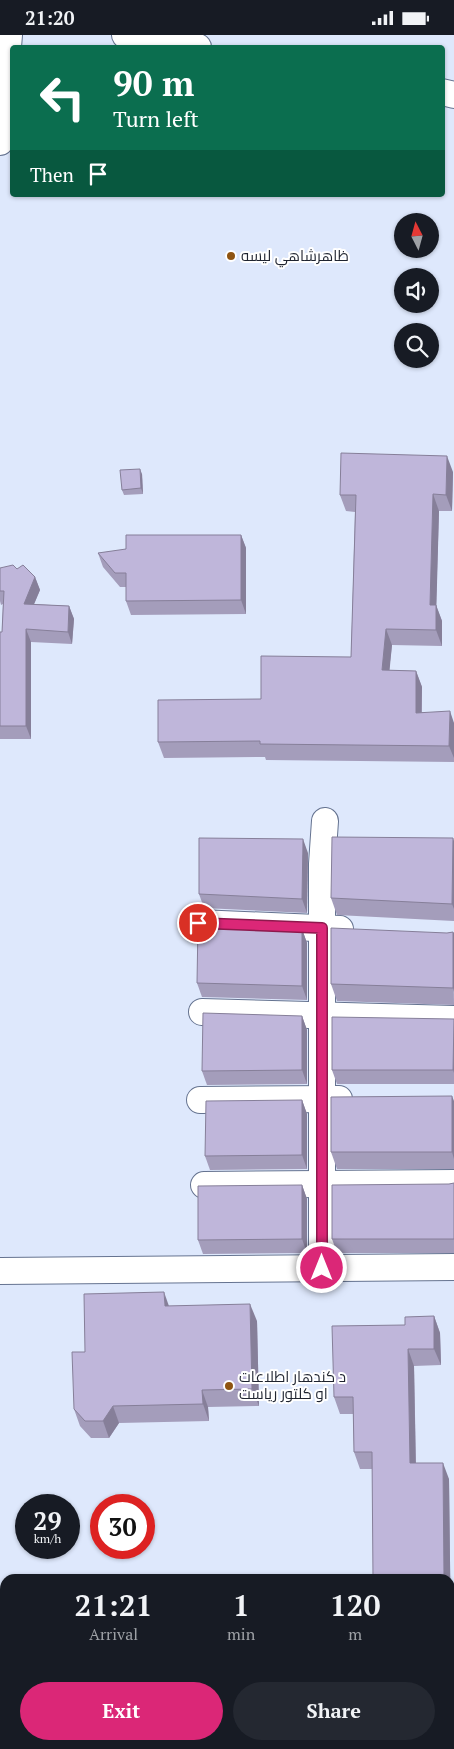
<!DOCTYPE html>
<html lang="en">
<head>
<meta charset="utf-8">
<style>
  body { margin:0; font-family:"PT Serif",Cairo,serif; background:#242831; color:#f1f3f6; height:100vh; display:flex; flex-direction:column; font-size:19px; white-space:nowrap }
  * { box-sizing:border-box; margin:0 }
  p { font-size:16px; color:#9ea1a6 }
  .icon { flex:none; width:28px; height:28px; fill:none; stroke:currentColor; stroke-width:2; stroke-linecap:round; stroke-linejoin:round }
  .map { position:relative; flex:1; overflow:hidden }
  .details { position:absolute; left:0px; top:1539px; width:455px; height:176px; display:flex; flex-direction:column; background:#171b24; border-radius:15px 15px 0 0; box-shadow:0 1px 4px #0004 }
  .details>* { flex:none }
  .hud { position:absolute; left:10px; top:10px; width:435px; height:152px; border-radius:5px; box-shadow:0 1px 4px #0004; background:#0b6e4f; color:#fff; overflow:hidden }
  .needle { width:32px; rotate:354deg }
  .fabs { position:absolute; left:394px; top:178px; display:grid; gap:10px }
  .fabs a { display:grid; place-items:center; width:45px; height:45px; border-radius:50%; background:#171b24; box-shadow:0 1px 4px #0004; font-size:25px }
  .speed { position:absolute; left:15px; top:1459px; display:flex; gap:10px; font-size:25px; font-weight:700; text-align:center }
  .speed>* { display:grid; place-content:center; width:65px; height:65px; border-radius:50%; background:#171b24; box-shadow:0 1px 4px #0004; line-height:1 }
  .speed small { font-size:12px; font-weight:400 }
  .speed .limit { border:8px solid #d22; background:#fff; color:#111 }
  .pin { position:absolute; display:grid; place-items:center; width:42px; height:42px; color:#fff; margin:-21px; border:2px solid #fff; border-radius:50%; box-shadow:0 1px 5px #0007 }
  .me { position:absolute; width:55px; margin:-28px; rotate:0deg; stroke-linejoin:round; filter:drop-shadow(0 0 4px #0008) }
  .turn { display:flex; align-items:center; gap:18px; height:105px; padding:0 20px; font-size:22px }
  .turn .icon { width:65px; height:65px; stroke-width:2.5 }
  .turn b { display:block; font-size:35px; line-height:42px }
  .then { display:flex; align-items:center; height:48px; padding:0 20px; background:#0003; gap:10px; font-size:19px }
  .eta { display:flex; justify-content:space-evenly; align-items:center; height:85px; text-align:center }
  .eta b { font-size:30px; font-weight:700; line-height:35px }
  .primary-button { display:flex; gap:10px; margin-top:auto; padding:10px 20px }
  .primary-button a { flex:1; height:58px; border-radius:30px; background:#db2777; color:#fff; font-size:20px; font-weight:700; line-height:58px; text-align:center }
  .primary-button a+a { background:#242831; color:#f1f3f6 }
  .status { display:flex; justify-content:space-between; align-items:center; height:35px; padding:0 25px; background:#171b24; direction:ltr }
  .status svg { height:14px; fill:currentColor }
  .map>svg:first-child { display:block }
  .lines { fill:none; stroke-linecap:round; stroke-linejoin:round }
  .minor-casing { stroke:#657390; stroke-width:28 }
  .minor { stroke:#fff; stroke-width:26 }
  .wall { fill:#a49dbb }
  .shaded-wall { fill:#867f99 }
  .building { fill:#bfb6da; stroke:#867f99 }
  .route-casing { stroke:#8e194d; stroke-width:12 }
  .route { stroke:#db2777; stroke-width:9 }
  .poi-dot { fill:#8f5411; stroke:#fff; stroke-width:2 }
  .labels { text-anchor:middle; stroke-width:4; stroke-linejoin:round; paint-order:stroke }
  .poi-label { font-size:15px; fill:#1f2430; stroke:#fff; text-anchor:start }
</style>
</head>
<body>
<div class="status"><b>21:20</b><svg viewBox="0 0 49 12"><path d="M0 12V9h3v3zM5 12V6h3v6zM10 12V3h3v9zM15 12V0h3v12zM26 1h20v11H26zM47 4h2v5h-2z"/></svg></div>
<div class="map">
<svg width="454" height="1714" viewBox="0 0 454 1714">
  <rect width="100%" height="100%" fill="#dee8fc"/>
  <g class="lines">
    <!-- minor casing -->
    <g class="minor-casing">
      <g id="minor">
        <path d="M 125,0 L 198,12"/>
        <path d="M 442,57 L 454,60"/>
        <path d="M 0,107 L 9,0"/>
        <path d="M 198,888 L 340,894"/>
        <path d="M 202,977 L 454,984"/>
        <path d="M 200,1065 L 339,1064"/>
        <path d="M 204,1150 L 454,1148"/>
        <path d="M 322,1233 L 322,829 L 325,786"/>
        <path d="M 0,1236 L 454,1232"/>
      </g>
    </g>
    <!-- minor -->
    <use href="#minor" class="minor"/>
  </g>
  <!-- wall -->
  <g class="wall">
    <path d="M 453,437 L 452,476 L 439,476 L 436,570 L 442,586 L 442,611 L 392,610 L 389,635 L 416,636 L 422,652 L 422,677 L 454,688 L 454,727 L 266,725 L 265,722 L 164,723 L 158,707 L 261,664 L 351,622 L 355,477 L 346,476 L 340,460 Z"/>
    <path d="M 142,439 L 143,459 L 124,460 L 122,455 Z"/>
    <path d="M 241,500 L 246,513 L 246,579 L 131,580 L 126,566 L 126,552 L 120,552 L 103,532 L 98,518 Z"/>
    <path d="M 0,533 L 17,534 L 35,542 L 40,555 L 34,569 L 69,571 L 74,584 L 72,609 L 31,607 L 31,704 L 0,704 L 0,597 L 2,597 L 3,569 L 1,570 L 0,566 Z"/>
    <path d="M 454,806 L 454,886 L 337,880 L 331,863 Z"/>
    <path d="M 308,818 L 307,878 L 204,873 L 199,859 Z"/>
    <path d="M 302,894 L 307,908 L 307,965 L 202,962 L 197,948 Z"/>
    <path d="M 453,897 L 454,970 L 337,966 L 331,949 L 447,898 Z"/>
    <path d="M 302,981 L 307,995 L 307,1049 L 207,1050 L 202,1036 Z"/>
    <path d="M 454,985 L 454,1049 L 337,1049 L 332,1035 Z"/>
    <path d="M 302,1065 L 307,1079 L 307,1134 L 210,1135 L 205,1121 Z"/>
    <path d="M 454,1066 L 454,1134 L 337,1134 L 331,1117 Z"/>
    <path d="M 454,1148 L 454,1218 L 337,1218 L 332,1204 L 449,1149 Z"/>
    <path d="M 302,1150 L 307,1164 L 307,1218 L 203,1219 L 198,1205 Z"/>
    <path d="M 169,1271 L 257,1286 L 259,1371 L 208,1372 L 209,1386 L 119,1388 L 109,1403 L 91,1403 L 80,1391 L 74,1374 L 85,1317 Z"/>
    <path d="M 434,1281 L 440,1298 L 441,1330 L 414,1331 L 416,1428 L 449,1444 L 451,1606 L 450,1606 L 450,1544 L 372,1434 L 360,1434 L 354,1417 L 353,1379 L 340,1379 L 334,1362 L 405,1290 Z"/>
  </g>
  <!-- shaded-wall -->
  <g class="shaded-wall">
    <path d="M 447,421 L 453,437 L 452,476 L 446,460 Z"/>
    <path d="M 140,434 L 142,439 L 143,459 L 141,453 Z"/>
    <path d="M 433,459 L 439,476 L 436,586 L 430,570 Z"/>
    <path d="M 241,500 L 246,513 L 246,579 L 241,565 Z"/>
    <path d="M 35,542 L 40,555 L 29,581 L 24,569 Z"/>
    <path d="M 436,570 L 442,586 L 442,611 L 436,595 Z"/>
    <path d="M 69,571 L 74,584 L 72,609 L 68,597 Z"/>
    <path d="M 26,594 L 31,607 L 31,704 L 26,691 Z"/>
    <path d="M 386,594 L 392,610 L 388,651 L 382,635 Z"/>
    <path d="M 416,636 L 422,652 L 421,694 L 416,678 Z"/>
    <path d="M 450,676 L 454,688 L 454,723 L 449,711 Z"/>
    <path d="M 453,803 L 454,806 L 454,874 L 452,869 Z"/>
    <path d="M 303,804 L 308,818 L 307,878 L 302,864 Z"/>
    <path d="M 302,894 L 307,908 L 307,965 L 302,951 Z"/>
    <path d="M 453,897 L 454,898 L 454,957 L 453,953 Z"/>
    <path d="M 302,981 L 307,995 L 307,1049 L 302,1035 Z"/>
    <path d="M 454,984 L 454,1038 L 453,1035 Z"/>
    <path d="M 452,1061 L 454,1066 L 454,1124 L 452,1117 Z"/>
    <path d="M 302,1065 L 307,1079 L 307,1134 L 302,1120 Z"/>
    <path d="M 302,1150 L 307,1164 L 307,1218 L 302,1204 Z"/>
    <path d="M 164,1257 L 170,1274 L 165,1271 Z"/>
    <path d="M 250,1269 L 257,1286 L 259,1371 L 252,1354 Z"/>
    <path d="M 434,1281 L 440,1298 L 441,1330 L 434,1314 Z"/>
    <path d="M 408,1314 L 414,1331 L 416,1445 L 410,1428 Z"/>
    <path d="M 202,1355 L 208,1372 L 209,1386 L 203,1369 Z"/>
    <path d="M 113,1371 L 119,1388 L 109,1403 L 103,1386 Z"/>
    <path d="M 443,1428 L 449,1444 L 451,1606 L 450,1604 L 450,1544 L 444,1544 Z"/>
    <path d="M 173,1710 L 179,1710 L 179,1714 L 172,1714 Z"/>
  </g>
  <!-- building -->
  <g class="building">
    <path d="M 341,418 L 447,421 L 446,460 L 433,459 L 430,570 L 436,570 L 436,595 L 386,594 L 382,635 L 416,636 L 416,678 L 450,676 L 449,711 L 260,709 L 260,706 L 158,707 L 158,665 L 261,664 L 261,621 L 351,622 L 356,460 L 340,460 Z"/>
    <path d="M 140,434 L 141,453 L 122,455 L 120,435 Z"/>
    <path d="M 126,500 L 241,500 L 241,565 L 126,566 L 126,538 L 115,538 L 98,518 L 126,514 Z"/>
    <path d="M 13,530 L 17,534 L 23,530 L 35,542 L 24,569 L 69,571 L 68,597 L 26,594 L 26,691 L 0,691 L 0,597 L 2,597 L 4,556 L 0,556 L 0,533 Z"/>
    <path d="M 332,802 L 453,803 L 452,869 L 331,863 Z"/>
    <path d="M 199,803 L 303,804 L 302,864 L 199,859 Z"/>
    <path d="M 198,889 L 302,894 L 302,951 L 197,948 Z"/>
    <path d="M 331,893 L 447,898 L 453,897 L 453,953 L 331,949 Z"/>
    <path d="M 203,978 L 302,981 L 302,1035 L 202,1036 Z"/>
    <path d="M 332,982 L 454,984 L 453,1035 L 332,1035 Z"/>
    <path d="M 452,1061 L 452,1117 L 331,1117 L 331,1062 Z"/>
    <path d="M 302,1065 L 302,1120 L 205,1121 L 206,1066 Z"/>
    <path d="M 454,1148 L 454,1204 L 332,1204 L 332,1150 L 449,1149 Z"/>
    <path d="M 302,1150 L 302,1204 L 198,1205 L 198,1151 Z"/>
    <path d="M 164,1257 L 165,1271 L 250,1269 L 252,1354 L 202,1355 L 203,1369 L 113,1371 L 103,1386 L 85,1386 L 74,1374 L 72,1317 L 85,1317 L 84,1259 Z"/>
    <path d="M 434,1281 L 434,1314 L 408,1314 L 410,1428 L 443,1428 L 444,1544 L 373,1544 L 372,1417 L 354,1417 L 353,1362 L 334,1362 L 332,1291 L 405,1290 L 405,1282 Z"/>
    <path d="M 81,1710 L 173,1710 L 172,1714 L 83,1714 Z"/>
  </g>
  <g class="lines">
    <!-- route casing -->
    <g class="route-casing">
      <path id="route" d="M 198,888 L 322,893 L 322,1233"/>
    </g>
    <!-- route -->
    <use href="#route" class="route"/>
  </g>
  <!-- markers -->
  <g class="poi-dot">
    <circle cx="231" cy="221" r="5"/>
    <circle cx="229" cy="1351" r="5"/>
  </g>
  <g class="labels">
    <!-- poi labels -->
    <g class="poi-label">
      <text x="241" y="226">ظاهرشاهي لیسه</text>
      <text x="239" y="1347">د کندهار اطلاعات<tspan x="239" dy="17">او کلتور رياست</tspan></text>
    </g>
  </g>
</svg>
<div class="fabs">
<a><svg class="needle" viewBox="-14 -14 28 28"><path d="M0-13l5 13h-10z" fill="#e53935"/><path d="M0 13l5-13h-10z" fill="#9ea1a6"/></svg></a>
<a><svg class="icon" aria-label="sound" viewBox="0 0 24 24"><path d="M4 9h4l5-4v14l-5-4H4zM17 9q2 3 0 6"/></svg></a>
<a><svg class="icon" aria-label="search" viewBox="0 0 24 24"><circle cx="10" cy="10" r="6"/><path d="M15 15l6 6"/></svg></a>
</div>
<div class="speed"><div>29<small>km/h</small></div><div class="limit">30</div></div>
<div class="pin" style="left:198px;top:888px;background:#d93025"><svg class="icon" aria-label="arrive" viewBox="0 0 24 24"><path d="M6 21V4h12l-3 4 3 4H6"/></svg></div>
<svg class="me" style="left:322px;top:1233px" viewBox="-20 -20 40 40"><circle r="17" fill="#db2777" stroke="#fff" stroke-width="3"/><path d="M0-11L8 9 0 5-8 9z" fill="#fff"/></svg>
<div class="hud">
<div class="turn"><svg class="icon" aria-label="left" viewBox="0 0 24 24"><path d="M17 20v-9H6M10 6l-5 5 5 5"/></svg><div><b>90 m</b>Turn left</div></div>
<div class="then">Then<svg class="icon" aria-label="arrive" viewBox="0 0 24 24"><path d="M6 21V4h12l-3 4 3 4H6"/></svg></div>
</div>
<section class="details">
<div class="eta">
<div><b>21:21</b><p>Arrival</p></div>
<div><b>1</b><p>min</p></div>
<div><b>120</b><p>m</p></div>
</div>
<div class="primary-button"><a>Exit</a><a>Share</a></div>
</section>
</div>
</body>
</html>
